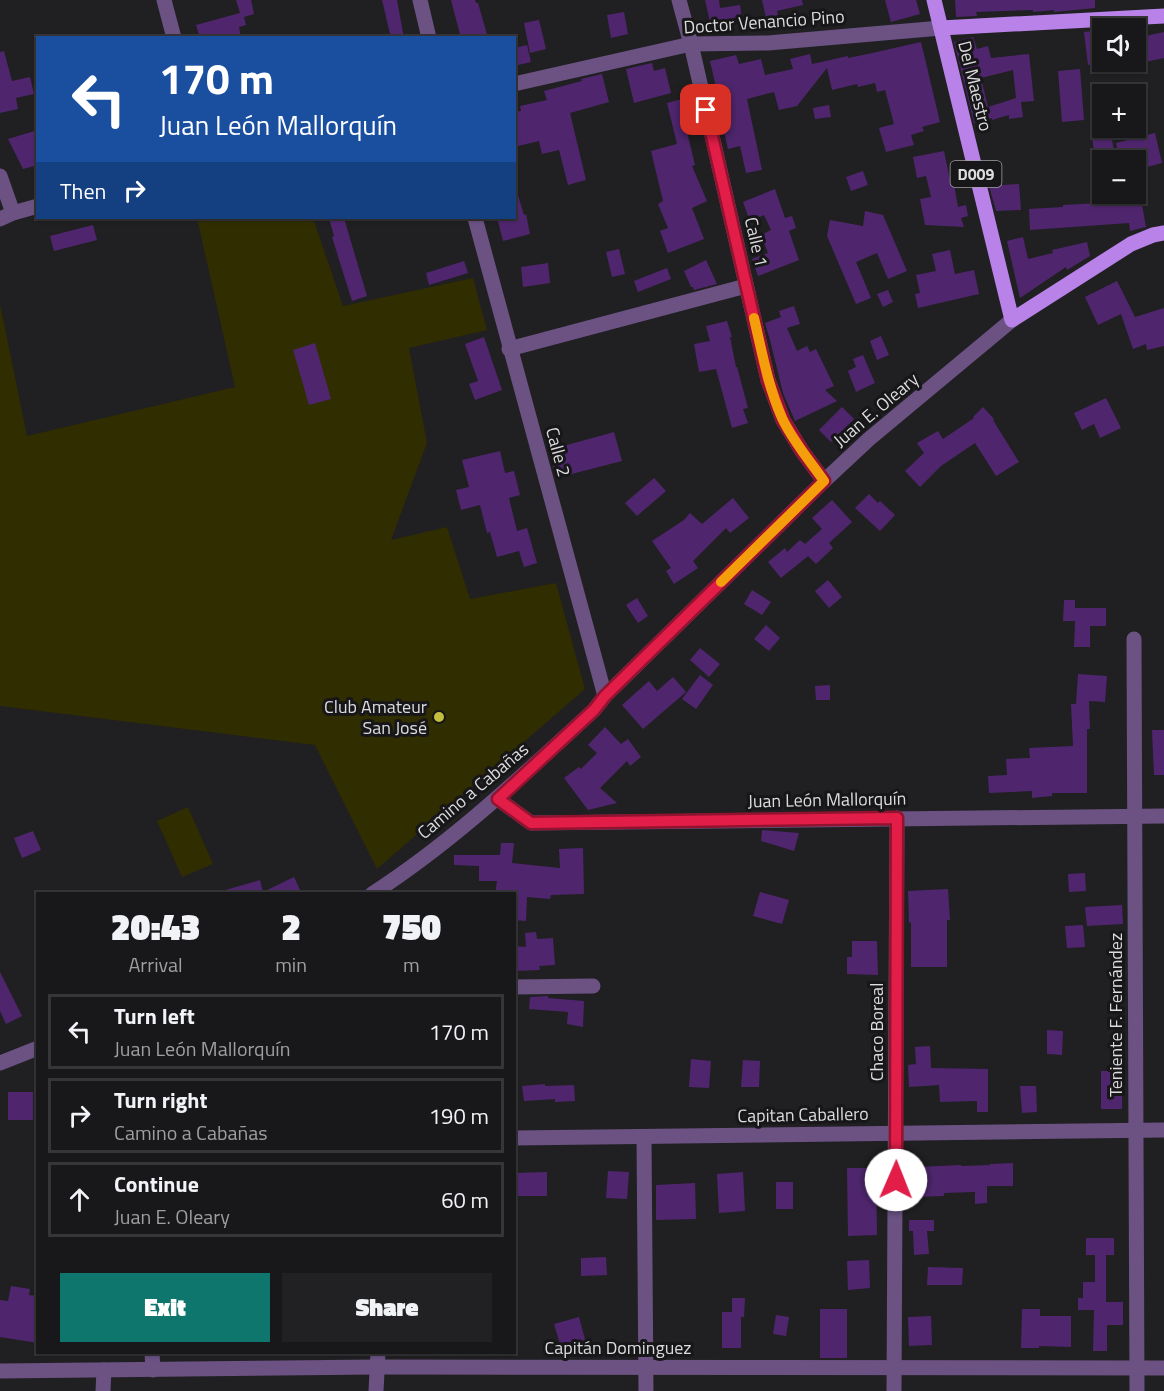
<!DOCTYPE html>
<html lang="en">
<head>
<meta charset="utf-8">
<style>
  body { margin:0; font-family:"Titillium Web",sans-serif; background:#212023; color:#f1f3f6; height:100vh; display:flex; flex-direction:column; font-size:22px; white-space:nowrap }
  * { box-sizing:border-box; margin:0 }
  p { font-size:20px; color:#9f9fa2 }
  .icon { flex:none; width:33px; height:33px; fill:none; stroke:currentColor; stroke-width:2; stroke-linecap:round; stroke-linejoin:round }
  .map { position:relative; flex:1; overflow:hidden }
  .sheet { position:absolute; left:36px; top:892px; width:480px; height:462px; display:flex; flex-direction:column; background:#18171a; border-radius:0px; box-shadow:0 2px 4px #0004,0 0 0 2px #363639 }
  .sheet>* { flex:none }
  .hud { position:absolute; left:36px; top:36px; width:480px; height:183px; border-radius:0px; box-shadow:0 2px 4px #0004,0 0 0 2px #363639; background:#1a4fa0; color:#fff; overflow:hidden }
  .fabs { position:absolute; left:1092px; top:18px; display:grid; gap:12px }
  .fabs a { display:grid; place-items:center; width:54px; height:54px; border-radius:0px; background:#18171a; box-shadow:0 2px 4px #0004,0 0 0 2px #363639; font-size:30px }
  .pin { position:absolute; display:grid; place-items:center; width:51px; height:51px; color:#fff; margin:-26px; border-radius:12px; box-shadow:0 3px 9px #0006 }
  .me { position:absolute; width:66px; margin:-33px; rotate:1deg; stroke-linejoin:round; filter:drop-shadow(0 0 4px #0008) }
  .turn { display:flex; align-items:center; gap:21px; height:126px; padding:0 24px; font-size:27px }
  .turn .icon { width:78px; height:78px; stroke-width:2.5 }
  .turn b { display:block; font-size:42px; line-height:51px }
  .then { display:flex; align-items:center; height:57px; padding:0 24px; background:#0003; gap:12px; font-size:22px }
  .eta { display:flex; justify-content:space-evenly; align-items:center; height:102px; text-align:center }
  .eta b { font-size:36px; font-weight:800; line-height:42px }
  .button { display:flex; gap:12px; margin-top:auto; padding:12px 24px }
  .button a { flex:1; height:69px; border-radius:0px; background:#0f766e; color:#fff; font-size:24px; font-weight:800; line-height:69px; text-align:center }
  .button a+a { background:#212023; color:#f1f3f6 }
  ul { padding:0; list-style:none }
  li { display:flex; align-items:center; gap:18px; height:75px; margin:0 12px 9px; padding:0 12px; border:3px solid #363639; border-radius:0px }
  li div { flex:1 }
  li b { display:block; font-size:22px }
  li em { font-style:normal }
  .map>svg:first-child { display:block }
  .green { fill:#302d00 }
  .building { fill:#4f266e; fill-rule:evenodd }
  .lines { fill:none; stroke-linecap:round; stroke-linejoin:round }
  .minor { stroke:#6b5283; stroke-width:15 }
  .major { stroke:#b882e9; stroke-width:15 }
  .route-casing { stroke:#92132f; stroke-width:15 }
  .route { stroke:#e11d48; stroke-width:10 }
  .slow { stroke:#f59e0b; stroke-width:10 }
  .poi-dot { fill:#c4bd3e; stroke:#171618; stroke-width:2 }
  .labels { text-anchor:middle; stroke-width:6; stroke-linejoin:round; paint-order:stroke }
  .shield { fill:#171618; stroke:#a1a0a2; stroke-width:1.5 }
  .shield-label { font-size:16px; font-weight:bold; fill:#dcdbdd }
  .street-label { font-size:18px; fill:#dcdbdd; stroke:#171618 }
  .poi-label { font-size:18px; fill:#dcdbdd; stroke:#171618; text-anchor:end }
</style>
</head>
<body>
<div class="map">
<svg width="1164" height="1391" viewBox="0 0 1164 1391">
  <rect width="100%" height="100%" fill="#201f22"/>
  <!-- green -->
  <g class="green">
    <path d="M 197,218 L 313,218 L 343,306 L 473,278 L 487,330 L 409,348 L 427,443 L 391,540 L 447,527 L 470,599 L 556,583 L 585,689 L 377,869 L 315,745 L 0,706 L 0,304 L 27,436 L 235,387 Z"/>
    <path d="M 188,807 L 213,864 L 182,877 L 157,821 Z"/>
  </g>
  <!-- building -->
  <g class="building">
    <path d="M 236,0 L 251,0 L 254,14 L 244,17 L 246,25 L 239,27 L 241,38 L 200,38 L 196,25 L 240,13 Z"/>
    <path d="M 382,0 L 397,0 L 404,38 L 391,38 Z"/>
    <path d="M 451,0 L 475,0 L 476,3 L 478,3 L 488,38 L 461,38 Z"/>
    <path d="M 705,0 L 719,0 L 720,8 L 740,5 L 742,21 L 723,23 L 725,29 L 712,31 Z"/>
    <path d="M 762,0 L 802,0 L 803,5 L 777,11 L 780,24 L 768,26 Z"/>
    <path d="M 885,0 L 916,0 L 920,14 L 891,22 Z"/>
    <path d="M 955,0 L 1095,0 L 1095,8 L 1054,12 L 1054,10 L 1033,12 L 1033,10 L 976,12 L 977,16 L 956,17 Z"/>
    <path d="M 624,12 L 628,34 L 611,38 L 607,15 Z"/>
    <path d="M 539,20 L 546,49 L 530,53 L 524,23 Z"/>
    <path d="M 1102,30 L 1102,63 L 1088,65 L 1084,32 Z"/>
    <path d="M 1164,32 L 1164,58 L 1136,64 L 1136,38 Z"/>
    <path d="M 973,37 L 977,49 L 988,46 L 991,58 L 1029,54 L 1034,101 L 1021,102 L 1023,117 L 1009,119 L 1009,115 L 992,120 L 992,118 L 974,123 L 954,42 ZM 1013,70 L 1016,98 L 988,107 L 981,78 Z"/>
    <path d="M 921,42 L 940,122 L 922,127 L 924,131 L 911,135 L 914,145 L 886,152 L 879,128 L 894,124 L 885,90 L 877,92 L 875,83 L 858,87 L 857,84 L 832,90 L 827,68 L 797,106 L 779,110 L 774,92 L 747,99 L 762,170 L 746,173 L 740,146 L 728,149 L 723,128 L 725,127 L 710,61 L 736,55 L 739,64 L 761,59 L 765,75 L 793,69 L 790,59 L 810,54 L 812,64 L 848,56 L 848,58 L 868,54 Z"/>
    <path d="M 527,45 L 531,62 L 514,66 L 514,48 Z"/>
    <path d="M 4,51 L 12,81 L 30,77 L 34,94 L 16,98 L 18,109 L 0,113 L 0,52 Z"/>
    <path d="M 652,63 L 654,71 L 665,68 L 671,93 L 634,103 L 626,69 Z"/>
    <path d="M 1080,69 L 1084,120 L 1062,122 L 1058,71 Z"/>
    <path d="M 602,74 L 609,102 L 570,113 L 586,180 L 568,185 L 559,150 L 542,154 L 539,141 L 514,147 L 514,112 L 521,111 L 520,106 L 547,100 L 544,91 L 582,81 L 581,79 Z"/>
    <path d="M 682,99 L 691,132 L 687,132 L 695,165 L 692,166 L 707,201 L 692,208 L 704,239 L 668,253 L 660,231 L 668,228 L 658,204 L 663,201 L 651,151 L 677,144 L 667,103 Z"/>
    <path d="M 829,105 L 831,117 L 815,119 L 813,108 Z"/>
    <path d="M 38,130 L 38,165 L 23,169 L 8,139 Z"/>
    <path d="M 1155,133 L 1162,163 L 1136,170 L 1136,160 L 1120,160 L 1116,143 Z"/>
    <path d="M 1111,134 L 1114,151 L 1095,155 L 1092,138 Z"/>
    <path d="M 944,151 L 950,180 L 953,179 L 958,207 L 966,205 L 968,216 L 961,218 L 964,227 L 925,225 L 920,199 L 931,197 L 926,176 L 917,178 L 913,157 Z"/>
    <path d="M 863,171 L 868,185 L 851,191 L 846,177 Z"/>
    <path d="M 1019,184 L 1021,210 L 996,211 L 989,186 Z"/>
    <path d="M 775,189 L 785,218 L 792,216 L 796,228 L 789,231 L 799,260 L 758,276 L 752,259 L 768,253 L 761,235 L 771,230 L 764,215 L 750,221 L 743,202 Z"/>
    <path d="M 514,192 L 517,192 L 524,215 L 526,214 L 530,234 L 503,241 L 498,221 L 514,218 Z"/>
    <path d="M 1104,194 L 1118,194 L 1120,203 L 1141,199 L 1146,227 L 1130,231 L 1129,223 L 1030,230 L 1029,209 L 1063,207 L 1063,205 L 1100,203 L 1100,200 L 1105,200 Z"/>
    <path d="M 865,211 L 883,215 L 907,271 L 888,279 L 877,253 L 856,262 L 871,298 L 856,304 L 827,236 L 830,220 L 863,226 Z"/>
    <path d="M 329,218 L 344,218 L 367,296 L 352,301 L 332,237 L 334,236 Z"/>
    <path d="M 93,225 L 97,240 L 54,251 L 50,236 Z"/>
    <path d="M 1023,237 L 1028,259 L 1053,253 L 1052,250 L 1087,242 L 1090,256 L 1067,270 L 1066,267 L 1020,298 L 1007,241 Z"/>
    <path d="M 619,249 L 625,274 L 612,277 L 606,252 Z"/>
    <path d="M 950,250 L 955,274 L 974,270 L 979,294 L 918,308 L 915,294 L 920,293 L 916,275 L 936,271 L 932,254 Z"/>
    <path d="M 706,260 L 717,284 L 694,290 L 693,287 L 691,287 L 684,271 Z"/>
    <path d="M 464,261 L 468,273 L 429,285 L 426,273 Z"/>
    <path d="M 548,263 L 550,283 L 523,287 L 521,267 Z"/>
    <path d="M 667,268 L 671,279 L 638,292 L 634,281 Z"/>
    <path d="M 1117,281 L 1135,317 L 1164,308 L 1164,346 L 1147,350 L 1146,344 L 1133,349 L 1121,314 L 1098,325 L 1085,297 Z"/>
    <path d="M 888,290 L 893,302 L 883,307 L 877,294 Z"/>
    <path d="M 794,306 L 800,324 L 787,328 L 797,351 L 807,346 L 810,352 L 816,349 L 834,386 L 825,390 L 837,401 L 795,421 L 783,393 L 770,340 L 765,323 L 781,317 L 779,311 Z"/>
    <path d="M 727,321 L 732,337 L 730,337 L 736,367 L 737,367 L 748,408 L 743,409 L 748,423 L 732,428 L 716,369 L 699,372 L 694,344 L 710,341 L 706,326 Z"/>
    <path d="M 881,336 L 889,355 L 877,360 L 870,341 Z"/>
    <path d="M 484,337 L 502,390 L 475,400 L 469,384 L 478,381 L 465,344 Z"/>
    <path d="M 315,343 L 331,399 L 309,405 L 293,350 Z"/>
    <path d="M 863,355 L 875,383 L 856,392 L 848,371 L 856,367 L 853,359 Z"/>
    <path d="M 1106,398 L 1121,428 L 1100,438 L 1094,424 L 1082,430 L 1074,413 Z"/>
    <path d="M 842,407 L 854,419 L 831,442 L 819,430 Z"/>
    <path d="M 983,407 L 994,419 L 993,420 L 1019,462 L 996,476 L 975,443 L 941,466 L 920,487 L 905,471 L 924,453 L 917,443 L 938,431 L 943,439 L 974,418 L 973,417 Z"/>
    <path d="M 614,432 L 622,461 L 556,478 L 549,450 Z"/>
    <path d="M 500,451 L 505,473 L 514,471 L 520,495 L 509,498 L 517,531 L 527,528 L 537,563 L 524,567 L 519,551 L 497,557 L 490,532 L 487,533 L 480,505 L 461,510 L 456,490 L 469,487 L 462,460 Z"/>
    <path d="M 654,478 L 666,491 L 637,516 L 625,503 Z"/>
    <path d="M 869,494 L 878,503 L 880,501 L 895,515 L 880,531 L 855,508 Z"/>
    <path d="M 733,498 L 749,518 L 730,533 L 726,528 L 693,561 L 698,568 L 674,584 L 666,571 L 671,568 L 652,541 L 684,520 L 690,513 L 702,524 Z"/>
    <path d="M 832,500 L 852,522 L 829,543 L 833,548 L 816,564 L 808,556 L 781,578 L 768,562 L 785,548 L 787,552 L 800,540 L 805,544 L 822,529 L 812,518 Z"/>
    <path d="M 828,580 L 842,597 L 829,608 L 815,591 Z"/>
    <path d="M 752,590 L 771,602 L 762,615 L 744,604 Z"/>
    <path d="M 637,598 L 648,616 L 638,623 L 626,605 Z"/>
    <path d="M 1064,600 L 1075,600 L 1075,608 L 1106,608 L 1106,626 L 1090,626 L 1090,647 L 1074,647 L 1075,621 L 1063,621 Z"/>
    <path d="M 766,625 L 780,638 L 769,651 L 754,639 Z"/>
    <path d="M 700,648 L 720,664 L 709,677 L 690,660 Z"/>
    <path d="M 1078,674 L 1107,676 L 1105,702 L 1089,701 L 1090,729 L 1087,729 L 1087,793 L 1052,793 L 1052,796 L 1032,798 L 1032,791 L 989,793 L 988,776 L 1007,775 L 1006,759 L 1030,758 L 1029,748 L 1073,746 L 1071,704 L 1076,704 Z"/>
    <path d="M 700,675 L 713,685 L 696,709 L 682,699 Z"/>
    <path d="M 673,677 L 686,692 L 643,729 L 622,705 L 649,681 L 657,691 Z"/>
    <path d="M 830,685 L 830,700 L 816,700 L 815,686 Z"/>
    <path d="M 605,727 L 621,744 L 628,739 L 641,757 L 630,766 L 627,761 L 600,788 L 617,803 L 588,810 L 564,778 L 579,767 L 581,769 L 597,753 L 588,745 Z"/>
    <path d="M 1152,730 L 1164,730 L 1164,775 L 1154,775 Z"/>
    <path d="M 762,830 L 799,833 L 794,851 L 761,841 Z"/>
    <path d="M 33,831 L 41,850 L 22,858 L 14,838 Z"/>
    <path d="M 501,843 L 514,843 L 512,863 L 560,868 L 559,849 L 583,848 L 584,894 L 551,895 L 550,899 L 527,897 L 526,921 L 514,920 L 514,894 L 495,894 L 497,881 L 479,881 L 479,866 L 454,865 L 454,855 L 500,855 Z"/>
    <path d="M 1085,873 L 1086,891 L 1069,892 L 1068,874 Z"/>
    <path d="M 294,877 L 302,894 L 223,894 L 222,891 L 260,880 L 263,892 Z"/>
    <path d="M 948,889 L 950,920 L 947,920 L 947,967 L 911,967 L 911,922 L 909,923 L 908,891 Z"/>
    <path d="M 760,892 L 789,900 L 782,924 L 753,916 Z"/>
    <path d="M 1122,905 L 1123,924 L 1087,926 L 1085,907 Z"/>
    <path d="M 1083,925 L 1085,947 L 1067,948 L 1065,926 Z"/>
    <path d="M 536,932 L 537,939 L 553,938 L 555,965 L 539,966 L 540,970 L 514,971 L 514,946 L 526,947 L 525,933 Z"/>
    <path d="M 852,941 L 877,941 L 878,975 L 847,974 L 847,957 L 852,957 Z"/>
    <path d="M 0,972 L 22,1016 L 6,1024 L 0,1011 Z"/>
    <path d="M 548,996 L 548,998 L 584,1001 L 583,1027 L 567,1024 L 568,1012 L 529,1009 L 530,997 Z"/>
    <path d="M 1047,1030 L 1063,1031 L 1062,1055 L 1047,1054 Z"/>
    <path d="M 930,1046 L 931,1068 L 988,1069 L 988,1112 L 977,1112 L 977,1101 L 940,1102 L 939,1085 L 909,1087 L 908,1065 L 916,1064 L 915,1047 Z"/>
    <path d="M 691,1059 L 711,1061 L 709,1088 L 689,1087 Z"/>
    <path d="M 743,1060 L 760,1061 L 759,1087 L 741,1087 Z"/>
    <rect x="1101" y="1071" width="21" height="38"/>
    <path d="M 545,1084 L 545,1086 L 574,1085 L 575,1101 L 555,1102 L 555,1099 L 524,1101 L 522,1086 Z"/>
    <path d="M 1020,1086 L 1036,1086 L 1037,1112 L 1022,1113 Z"/>
    <rect x="8" y="1092" width="25" height="28"/>
    <path d="M 1013,1163 L 1013,1186 L 987,1186 L 987,1203 L 975,1204 L 975,1192 L 944,1193 L 944,1196 L 917,1197 L 916,1167 L 961,1165 L 961,1166 L 990,1165 L 990,1164 Z"/>
    <path d="M 847,1168 L 876,1168 L 877,1235 L 848,1236 Z"/>
    <path d="M 608,1171 L 629,1172 L 627,1199 L 606,1198 Z"/>
    <path d="M 547,1172 L 547,1196 L 514,1196 L 514,1173 Z"/>
    <path d="M 743,1172 L 745,1211 L 719,1213 L 717,1174 Z"/>
    <rect x="776" y="1182" width="17" height="27"/>
    <path d="M 695,1183 L 696,1219 L 656,1220 L 656,1185 Z"/>
    <path d="M 909,1220 L 934,1220 L 934,1231 L 927,1231 L 929,1254 L 914,1255 L 913,1231 L 909,1231 Z"/>
    <path d="M 1086,1238 L 1114,1238 L 1114,1255 L 1106,1255 L 1106,1302 L 1123,1302 L 1123,1325 L 1107,1325 L 1107,1351 L 1093,1351 L 1094,1310 L 1078,1310 L 1078,1298 L 1083,1298 L 1083,1282 L 1095,1282 L 1095,1255 L 1086,1255 Z"/>
    <path d="M 606,1257 L 607,1275 L 581,1276 L 581,1258 Z"/>
    <path d="M 869,1260 L 870,1288 L 848,1290 L 847,1261 Z"/>
    <path d="M 928,1267 L 963,1268 L 962,1285 L 927,1285 Z"/>
    <path d="M 11,1286 L 30,1289 L 29,1295 L 38,1296 L 38,1343 L 0,1337 L 0,1300 L 8,1301 Z"/>
    <path d="M 732,1298 L 745,1298 L 744,1317 L 741,1317 L 741,1348 L 722,1348 L 722,1312 L 732,1312 Z"/>
    <rect x="820" y="1309" width="27" height="49"/>
    <path d="M 1022,1309 L 1040,1309 L 1040,1316 L 1071,1316 L 1071,1347 L 1039,1346 L 1039,1348 L 1021,1348 Z"/>
    <path d="M 776,1315 L 789,1317 L 786,1336 L 773,1334 Z"/>
    <path d="M 931,1316 L 932,1345 L 909,1346 L 908,1317 Z"/>
    <path d="M 579,1317 L 587,1347 L 563,1354 L 554,1324 Z"/>
  </g>
  <g class="lines">
    <!-- minor -->
    <g class="minor">
      <path d="M 164,0 L 174,38"/>
      <path d="M 420,0 L 429,38"/>
      <path d="M 679,0 L 691,44 L 768,380 L 783,420 L 802,451 L 824,481"/>
      <path d="M 514,84 L 691,44 L 768,43 L 941,28"/>
      <path d="M 0,176 L 13,213"/>
      <path d="M 475,218 L 605,696"/>
      <path d="M 0,219 L 13,213 L 38,206"/>
      <path d="M 509,349 L 746,286"/>
      <path d="M 1134,639 L 1137,1391"/>
      <path d="M 498,799 L 531,823 L 1164,816"/>
      <path d="M 372,894 C 454,841 523,775 594,710 L 605,696 L 824,481 L 869,439 L 1012,320"/>
      <path d="M 514,987 L 593,986"/>
      <path d="M 0,1063 L 38,1048"/>
      <path d="M 644,1137 L 646,1391"/>
      <path d="M 514,1138 L 1164,1130"/>
      <path d="M 152,1353 L 153,1370"/>
      <path d="M 0,1371 L 377,1367 L 1164,1368"/>
      <path d="M 103,1391 L 104,1370"/>
      <path d="M 376,1391 L 378,1353"/>
      <path d="M 894,1391 L 897,818"/>
    </g>
    <!-- major -->
    <g class="major">
      <path d="M 934,0 L 1012,320 L 1131,244 L 1153,235 L 1164,233"/>
      <path d="M 941,28 L 1164,16"/>
    </g>
  </g>
  <g class="lines">
    <!-- route casing -->
    <g class="route-casing">
      <path id="route" d="M 706,110 L 768,380 L 783,420 L 802,451 L 824,481 L 605,696 L 594,710 L 498,799 L 531,823 L 897,818 L 896,1180"/>
    </g>
    <!-- route -->
    <use href="#route" class="route"/>
    <!-- slow -->
    <path class="slow" d="M 721,582 L 824,481 C 810,461 792,440 782,418 C 768,386 762,352 754,318"/>
  </g>
  <!-- markers -->
  <circle class="poi-dot" cx="439" cy="717" r="6"/>
  <g class="labels">
    <!-- shield labels -->
    <rect class="shield" x="950.5" y="161" width="51" height="26" rx="4.5"/>
    <g class="shield-label">
      <text x="976" y="180">D009</text>
    </g>
    <!-- street labels -->
    <g class="street-label">
      <text transform="translate(764 22) rotate(-4)" y="6">Doctor Venancio Pino</text>
      <text transform="translate(975 86) rotate(76)" y="6">Del Maestro</text>
      <text transform="translate(756 242) rotate(77)" y="6">Calle 1</text>
      <text transform="translate(876 410) rotate(-40)" y="6">Juan E. Oleary</text>
      <text transform="translate(558 452) rotate(75)" y="6">Calle 2</text>
      <text transform="translate(473 791) rotate(-40)" y="6">Camino a Cabañas</text>
      <text transform="translate(827 800) rotate(-1)" y="6">Juan León Mallorquín</text>
      <text transform="translate(1116 1015) rotate(-90)" y="6">Teniente F. Fernández</text>
      <text transform="translate(877 1032) rotate(-90)" y="6">Chaco Boreal</text>
      <text transform="translate(803 1115) rotate(-1)" y="6">Capitan Caballero</text>
      <text x="618" y="1354">Capitán Dominguez</text>
    </g>
    <!-- poi labels -->
    <g class="poi-label">
      <text x="427" y="713">Club Amateur<tspan x="427" dy="21">San José</tspan></text>
    </g>
  </g>
</svg>
<div class="fabs">
<a><svg class="icon" aria-label="sound" viewBox="0 0 24 24"><path d="M4 9h4l5-4v14l-5-4H4zM17 9q2 3 0 6"/></svg></a>
<a>+</a>
<a>−</a>
</div>
<div class="pin" style="left:706px;top:110px;background:#d93025"><svg class="icon" aria-label="arrive" viewBox="0 0 24 24"><path d="M6 21V4h12l-3 4 3 4H6"/></svg></div>
<svg class="me" style="left:896px;top:1180px" viewBox="-20 -20 40 40"><circle r="19" fill="#fff"/><path d="M0-13L10 11 0 6-10 11z" fill="#e11d48"/></svg>
<div class="hud">
<div class="turn"><svg class="icon" aria-label="left" viewBox="0 0 24 24"><path d="M17 20v-9H6M10 6l-5 5 5 5"/></svg><div><b>170 m</b>Juan León Mallorquín</div></div>
<div class="then">Then<svg class="icon" aria-label="right" viewBox="0 0 24 24"><path d="M7 20v-9h11M14 6l5 5-5 5"/></svg></div>
</div>
<section class="sheet">
<div class="eta">
<div><b>20:43</b><p>Arrival</p></div>
<div><b>2</b><p>min</p></div>
<div><b>750</b><p>m</p></div>
</div>
<ul>
<li><svg class="icon" aria-label="left" viewBox="0 0 24 24"><path d="M17 20v-9H6M10 6l-5 5 5 5"/></svg><div><b>Turn left</b><p>Juan León Mallorquín</p></div><em>170 m</em></li>
<li><svg class="icon" aria-label="right" viewBox="0 0 24 24"><path d="M7 20v-9h11M14 6l5 5-5 5"/></svg><div><b>Turn right</b><p>Camino a Cabañas</p></div><em>190 m</em></li>
<li><svg class="icon" aria-label="ahead" viewBox="0 0 24 24"><path d="M12 20V5M6 11l6-6 6 6"/></svg><div><b>Continue</b><p>Juan E. Oleary</p></div><em>60 m</em></li>
</ul>
<div class="button"><a>Exit</a><a>Share</a></div>
</section>
</div>
</body>
</html>
